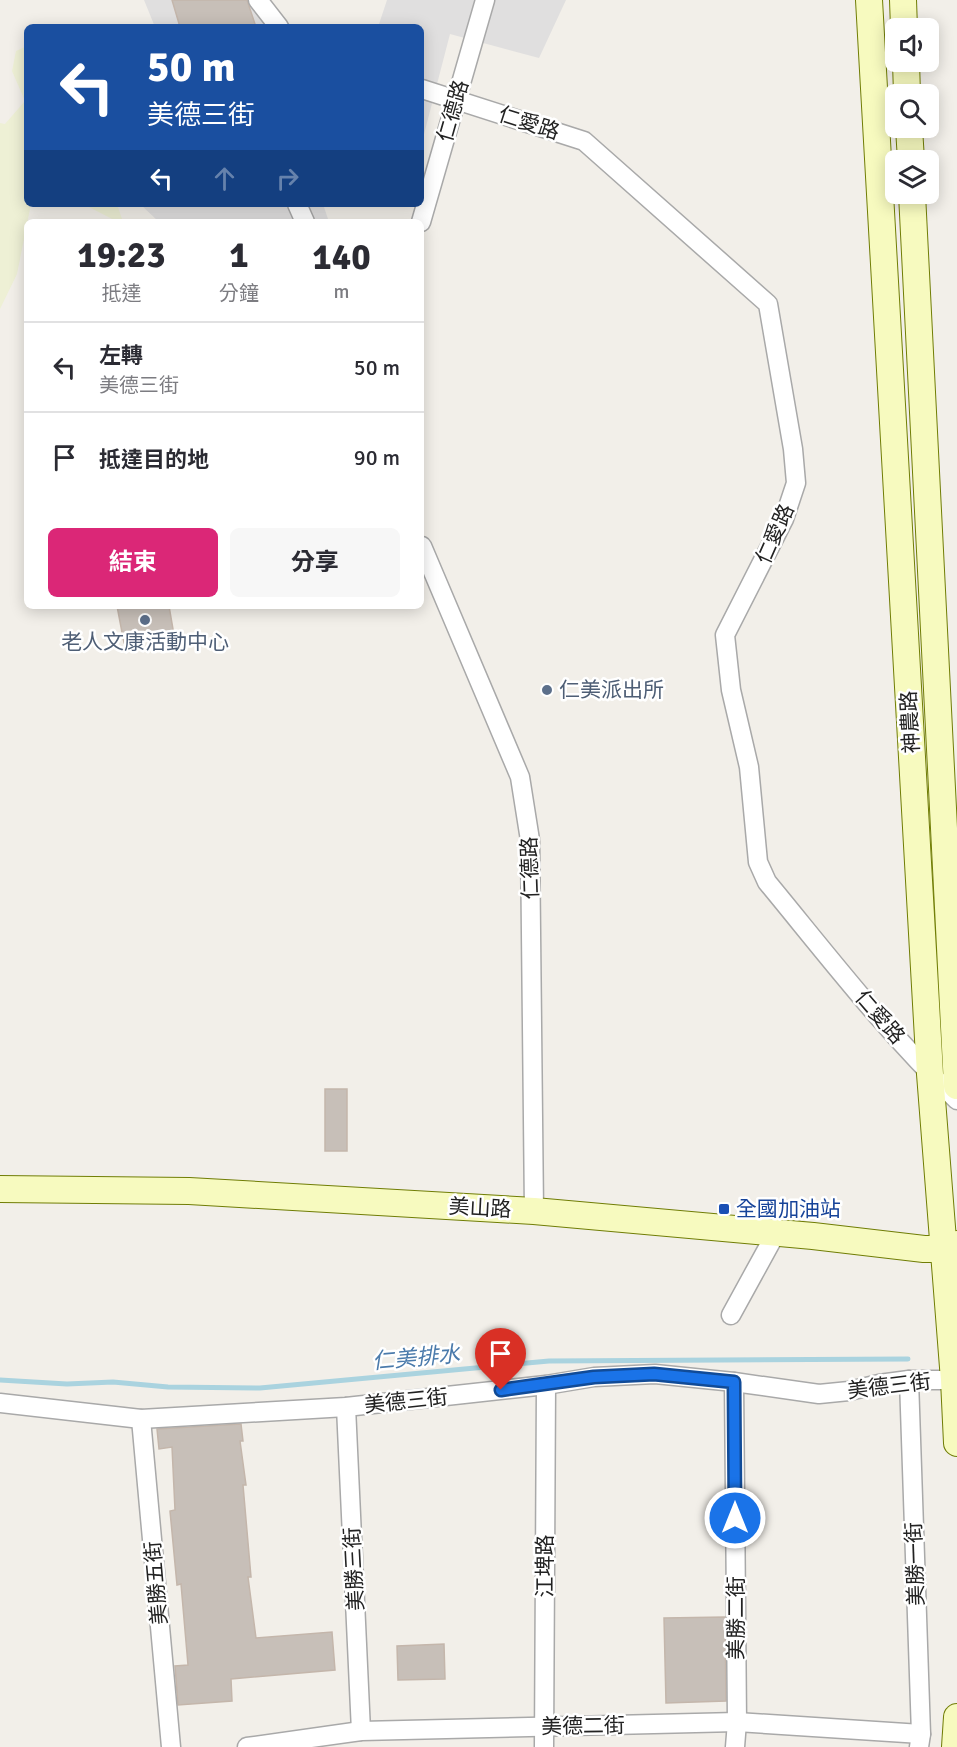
<!DOCTYPE html>
<html lang="zh-TW">
<head>
<meta charset="utf-8">
<style>
  body { margin:0; font-family:Signika,"Noto Sans TC",sans-serif; background:#f7f7f7; color:#2b2b33; height:100vh; display:flex; flex-direction:column; font-size:22px; white-space:nowrap }
  * { box-sizing:border-box; margin:0 }
  p { font-size:20px; color:#7c7c81 }
  .icon { flex:none; width:33px; height:33px; fill:none; stroke:currentColor; stroke-width:2; stroke-linecap:round; stroke-linejoin:round }
  .map { position:relative; flex:1; overflow:hidden }
  .side { position:absolute; left:24px; top:219px; width:400px; height:390px; display:flex; flex-direction:column; background:#fff; border-radius:9px; box-shadow:0 3px 15px #0003 }
  .side>* { flex:none }
  .banner { position:absolute; left:24px; top:24px; width:400px; height:183px; border-radius:9px; box-shadow:0 3px 15px #0003; background:#1a4fa0; color:#fff; overflow:hidden }
  .tools { position:absolute; left:885px; top:18px; display:grid; gap:12px }
  .tools a { display:grid; place-items:center; width:54px; height:54px; border-radius:9px; background:#fff; box-shadow:0 3px 15px #0003; font-size:30px }
  .pin { position:absolute; display:grid; place-items:center; width:51px; height:51px; color:#fff; margin:-62px -26px; border-radius:50% 50% 50% 0; rotate:-45deg; box-shadow:0 0 6px #0007 }
  .pin .icon { rotate:45deg }
  .me { position:absolute; width:66px; margin:-33px; rotate:0deg; stroke-linejoin:round; filter:drop-shadow(0 0 4px #0008) }
  .turn { display:flex; align-items:center; gap:21px; height:126px; padding:0 24px; font-size:27px }
  .turn .icon { width:78px; height:78px; stroke-width:2.5 }
  .turn b { display:block; font-size:42px; line-height:51px }
  .lanes { display:flex; align-items:center; height:57px; padding:0 24px; background:#0003; justify-content:center; gap:30px; direction:ltr }
  .lanes .off { opacity:.35 }
  .eta { display:flex; justify-content:space-evenly; align-items:center; height:102px; text-align:center }
  .eta b { font-size:36px; font-weight:700; line-height:42px }
  .primary-button { display:flex; gap:12px; margin-top:auto; padding:12px 24px }
  .primary-button a { flex:1; height:69px; border-radius:9px; background:#db2777; color:#fff; font-size:24px; font-weight:700; line-height:69px; text-align:center }
  .primary-button a+a { background:#f7f7f7; color:#2b2b33 }
  ul { padding:0; list-style:none }
  li { display:flex; align-items:center; gap:18px; height:90px; padding:0 24px; border-top:2px solid #e1e1e2 }
  li div { flex:1 }
  li b { display:block; font-size:22px }
  li em { font-style:normal }
  .map>svg:first-child { display:block }
  .residential { fill:#e0dfdf }
  .farmland { fill:#eef0d5 }
  .lines { fill:none; stroke-linecap:round; stroke-linejoin:round }
  .stream { stroke:#aad3df; stroke-width:5 }
  .building { fill:#c7bfb8; stroke:#c4b6ab; stroke-width:1.5 }
  .street-casing { stroke:#a9a9a9; stroke-width:21 }
  .secondary-casing { stroke:#707d05; stroke-width:28 }
  .street { stroke:#fff; stroke-width:18 }
  .secondary { stroke:#f7fabf; stroke-width:26 }
  .route-casing { stroke:#114b97; stroke-width:15 }
  .route { stroke:#1a73e8; stroke-width:10 }
  .service-dot { fill:#5c6f8a; stroke:#fff; stroke-width:2 }
  .transit-dot { fill:#1a4fb4; stroke:#fff; stroke-width:2 }
  .labels { text-anchor:middle; stroke-width:5; stroke-linejoin:round; paint-order:stroke }
  .street-label { font-size:21px; fill:#222; stroke:#fff }
  .service-label { font-size:21px; fill:#4e5e75; stroke:#fff }
  .transit-label { font-size:21px; fill:#164399; stroke:#fff; text-anchor:start }
  .water-label { font-size:22px; font-style:italic; fill:#4a7aab; stroke:#fff }
</style>
</head>
<body>
<div class="map">
<svg width="957" height="1747" viewBox="0 0 957 1747">
  <rect width="100%" height="100%" fill="#f2efe9"/>
  <!-- residential -->
  <g class="residential">
    <path d="M 144,0 L 264,0 L 287,24 L 294,27 L 155,27 Z"/>
    <path d="M 387,0 L 566,0 L 539,58 L 450,34 L 422,142 L 422,27 L 378,27 Z"/>
    <path d="M 140,204 L 323,204 L 329,222 L 159,222 Z"/>
  </g>
  <!-- farmland -->
  <g class="farmland">
    <path d="M 27,46 L 27,204 L 31,204 L 17,274 L 0,309 L 0,123 L 5,124 L 25,101 L 12,71 L 16,51 Z"/>
    <path d="M 83,204 L 117,204 L 123,222 L 118,222 Z"/>
  </g>
  <g class="lines">
    <!-- stream -->
    <path class="stream" d="M 0,1380 L 67,1384 L 113,1382 L 168,1387 L 260,1388 L 549,1361 L 908,1359"/>
  </g>
  <!-- building -->
  <g class="building">
    <path d="M 172,0 L 247,0 L 256,27 L 180,27 Z"/>
    <path d="M 117,606 L 169,606 L 174,635 L 124,643 Z"/>
    <rect x="325" y="1089" width="22" height="62"/>
    <path d="M 241,1424 L 243,1441 L 240,1441 L 246,1485 L 243,1485 L 251,1577 L 248,1577 L 256,1638 L 332,1632 L 335,1670 L 231,1679 L 232,1701 L 178,1705 L 175,1666 L 188,1665 L 181,1584 L 177,1585 L 170,1511 L 175,1510 L 172,1447 L 159,1449 L 157,1429 Z"/>
    <path d="M 725,1617 L 726,1701 L 666,1703 L 664,1618 Z"/>
    <path d="M 444,1644 L 445,1679 L 398,1680 L 397,1646 Z"/>
  </g>
  <g class="lines">
    <!-- street casing -->
    <g class="street-casing">
      <g id="street">
        <path d="M 258,0 L 279,27"/>
        <path d="M 422,89 L 584,141 L 768,304 L 793,449 L 796,483 L 784,519 L 725,635 L 731,690 L 749,767 L 758,862 L 767,882 C 828,956 887,1033 957,1100"/>
        <path d="M 297,204 L 305,222"/>
        <path d="M 421,222 L 485,0"/>
        <path d="M 422,546 L 520,777 L 530,840 L 534,1211"/>
        <path d="M 731,1315 L 776,1233"/>
        <path d="M 909,1380 L 921,1734 L 919,1747"/>
        <path d="M 734,1382 L 737,1722 L 735,1747"/>
        <path d="M 0,1403 L 141,1419 L 346,1407 L 546,1385 L 594,1377 L 655,1374 L 734,1382 L 819,1394 L 849,1391 L 879,1384 L 909,1380 L 954,1380"/>
        <path d="M 346,1407 L 361,1731"/>
        <path d="M 141,1419 L 171,1747"/>
        <path d="M 247,1747 L 361,1731 L 737,1722 L 921,1734"/>
        <path d="M 544,1747 L 546,1385"/>
      </g>
    </g>
    <!-- secondary casing -->
    <g class="secondary-casing">
      <g id="secondary">
        <path d="M 869,0 L 930,1074 L 954,1380 L 957,1443"/>
        <path d="M 903,0 L 904,28"/>
        <path d="M 906,62 L 907,94"/>
        <path d="M 909,128 L 911,160"/>
        <path d="M 912,194 L 957,1086"/>
        <path d="M 0,1189 L 189,1191 L 534,1211 L 813,1236 L 924,1249 L 944,1249 L 957,1244"/>
        <path d="M 955,1747 L 957,1717"/>
      </g>
    </g>
    <!-- street -->
    <use href="#street" class="street"/>
    <!-- secondary -->
    <use href="#secondary" class="secondary"/>
  </g>
  <g class="lines">
    <!-- route casing -->
    <g class="route-casing">
      <path id="route" d="M 501,1390 L 594,1377 L 654,1374 L 734,1382 L 735,1518"/>
    </g>
    <!-- route -->
    <use href="#route" class="route"/>
  </g>
  <!-- markers -->
  <g class="service-dot">
    <circle cx="145" cy="620" r="6"/>
    <circle cx="547" cy="690" r="6"/>
  </g>
  <rect class="transit-dot" x="718" y="1203" width="12" height="12" rx="3"/>
  <g class="labels">
    <!-- street labels -->
    <g class="street-label">
      <text transform="translate(453 111) rotate(-74)" y="7">仁德路</text>
      <text transform="translate(529 123) rotate(18)" y="7">仁愛路</text>
      <text transform="translate(775 534) rotate(-66)" y="7">仁愛路</text>
      <text transform="translate(910 722) rotate(-93)" y="7">神農路</text>
      <text transform="translate(530 868) rotate(-92)" y="7">仁德路</text>
      <text transform="translate(880 1017) rotate(49)" y="7">仁愛路</text>
      <text transform="translate(480 1208) rotate(3)" y="7">美山路</text>
      <text transform="translate(889 1386) rotate(-7)" y="7">美德三街</text>
      <text transform="translate(406 1401) rotate(-6)" y="7">美德三街</text>
      <text transform="translate(915 1564) rotate(-92)" y="7">美勝一街</text>
      <text transform="translate(545 1566) rotate(-90)" y="7">江埤路</text>
      <text transform="translate(354 1569) rotate(-93)" y="7">美勝三街</text>
      <text transform="translate(156 1583) rotate(-95)" y="7">美勝五街</text>
      <text transform="translate(736 1618) rotate(-90)" y="7">美勝二街</text>
      <text transform="translate(583 1726) rotate(-1)" y="7">美德二街</text>
    </g>
    <!-- service labels -->
    <g class="service-label">
      <text x="145" y="649">老人文康活動中心</text>
      <text x="559" y="697" text-anchor="start">仁美派出所</text>
    </g>
    <!-- transit labels -->
    <g class="transit-label">
      <text x="736" y="1216">全國加油站</text>
    </g>
    <!-- water labels -->
    <g class="water-label">
      <text transform="translate(416 1357) rotate(-5)" y="8">仁美排水</text>
    </g>
  </g>
</svg>
<div class="tools">
<a><svg class="icon" aria-label="sound" viewBox="0 0 24 24"><path d="M4 9h4l5-4v14l-5-4H4zM17 9q2 3 0 6"/></svg></a>
<a><svg class="icon" aria-label="search" viewBox="0 0 24 24"><circle cx="10" cy="10" r="6"/><path d="M15 15l6 6"/></svg></a>
<a><svg class="icon" aria-label="layers" viewBox="0 0 24 24"><path d="M12 4l9 5-9 5-9-5zM3 14l9 5 9-5"/></svg></a>
</div>
<div class="pin" style="left:501px;top:1390px;background:#d93025"><svg class="icon" aria-label="arrive" viewBox="0 0 24 24"><path d="M6 21V4h12l-3 4 3 4H6"/></svg></div>
<svg class="me" style="left:735px;top:1518px" viewBox="-20 -20 40 40"><circle r="17" fill="#1a73e8" stroke="#fff" stroke-width="3"/><path d="M0-11L8 9 0 5-8 9z" fill="#fff"/></svg>
<div class="banner">
<div class="turn"><svg class="icon" aria-label="left" viewBox="0 0 24 24"><path d="M17 20v-9H6M10 6l-5 5 5 5"/></svg><div><b>50 m</b>美德三街</div></div>
<div class="lanes"><svg class="icon" aria-label="left" viewBox="0 0 24 24"><path d="M17 20v-9H6M10 6l-5 5 5 5"/></svg><svg class="icon off" aria-label="ahead" viewBox="0 0 24 24"><path d="M12 20V5M6 11l6-6 6 6"/></svg><svg class="icon off" aria-label="right" viewBox="0 0 24 24"><path d="M7 20v-9h11M14 6l5 5-5 5"/></svg></div>
</div>
<section class="side">
<div class="eta">
<div><b>19:23</b><p>抵達</p></div>
<div><b>1</b><p>分鐘</p></div>
<div><b>140</b><p>m</p></div>
</div>
<ul>
<li><svg class="icon" aria-label="left" viewBox="0 0 24 24"><path d="M17 20v-9H6M10 6l-5 5 5 5"/></svg><div><b>左轉</b><p>美德三街</p></div><em>50 m</em></li>
<li><svg class="icon" aria-label="arrive" viewBox="0 0 24 24"><path d="M6 21V4h12l-3 4 3 4H6"/></svg><div><b>抵達目的地</b></div><em>90 m</em></li>
</ul>
<div class="primary-button"><a>結束</a><a>分享</a></div>
</section>
</div>
</body>
</html>
